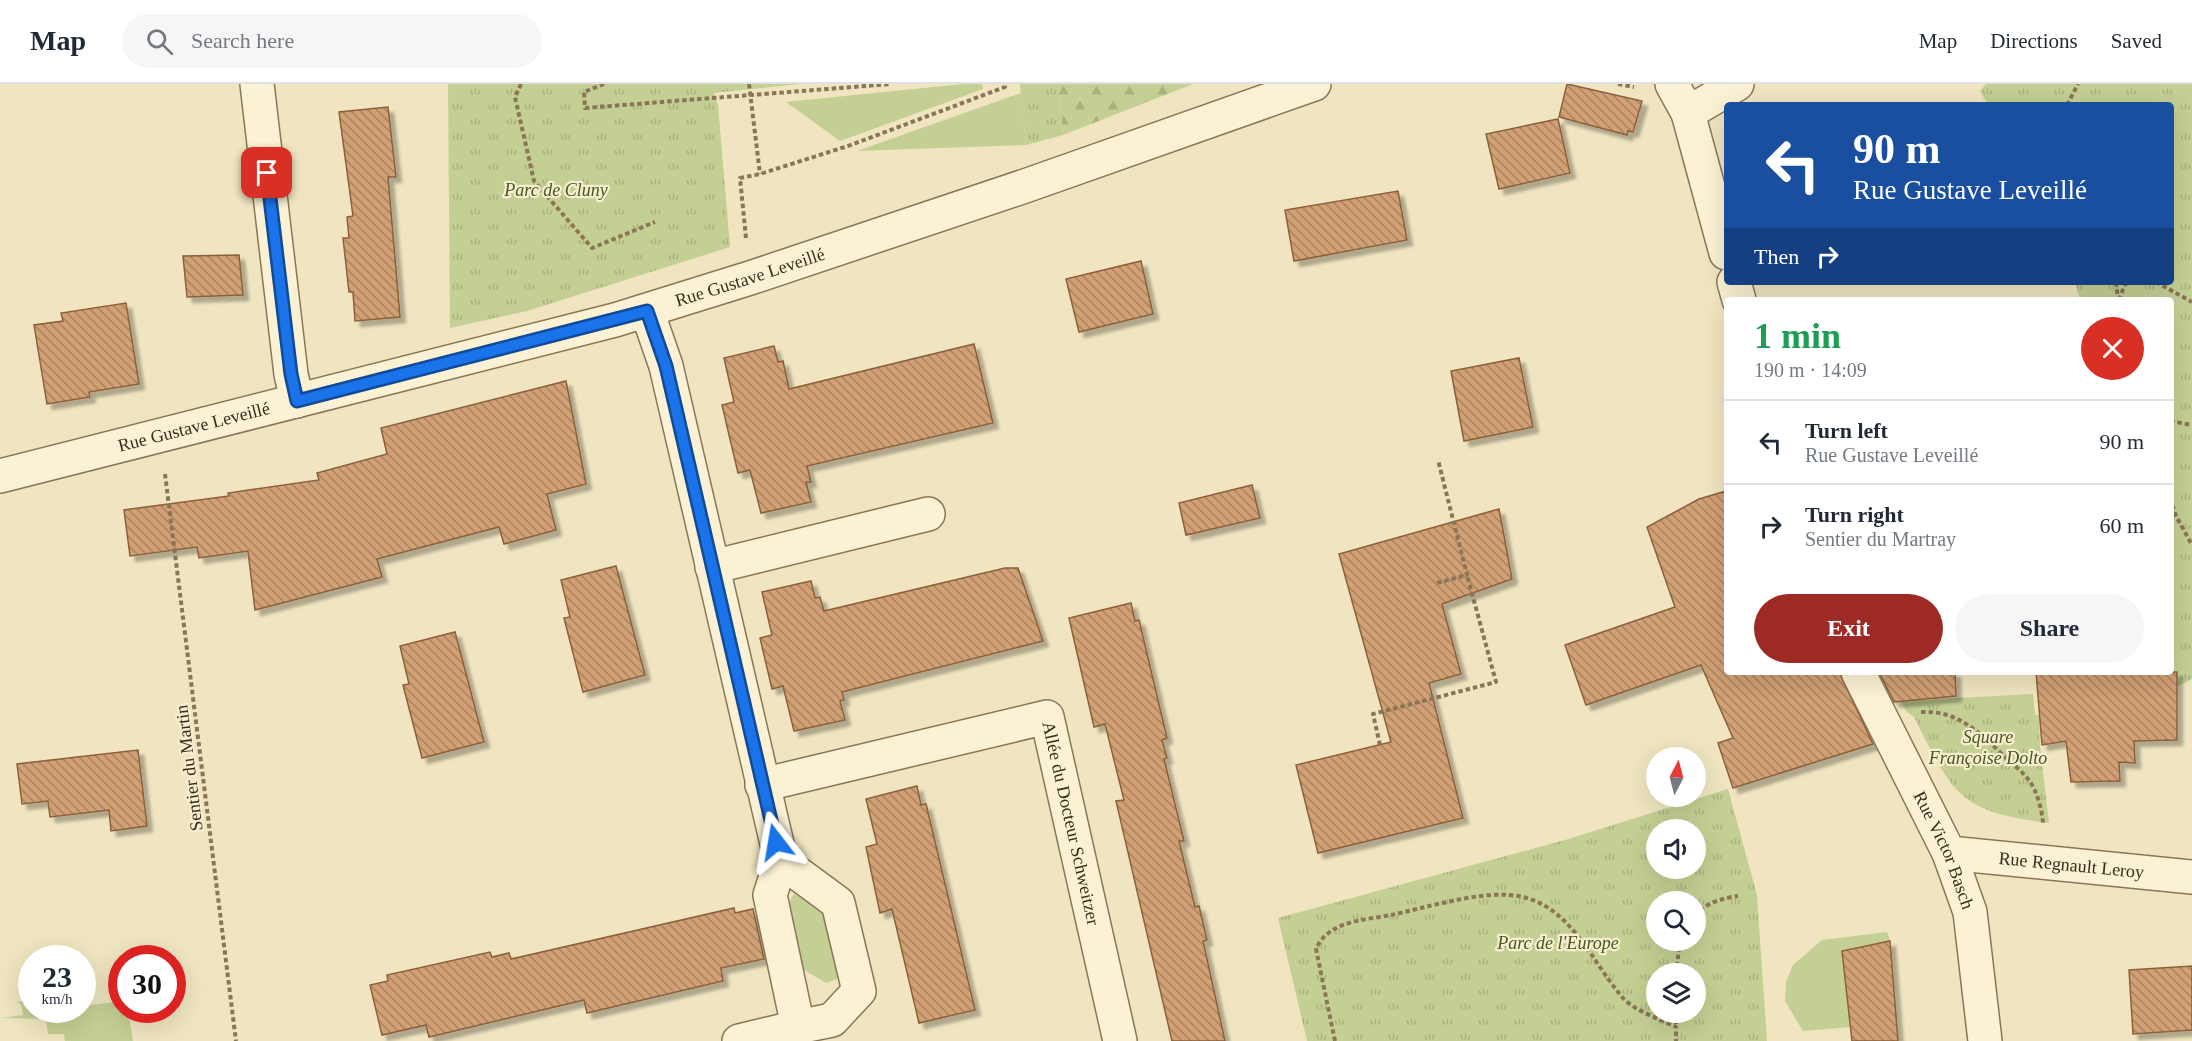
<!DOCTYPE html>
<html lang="en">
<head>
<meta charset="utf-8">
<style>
  body { margin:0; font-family:Georgia,serif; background:#f6f6f7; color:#1f2937; height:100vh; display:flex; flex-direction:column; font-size:22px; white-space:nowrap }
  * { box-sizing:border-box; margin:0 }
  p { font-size:20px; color:#747a83 }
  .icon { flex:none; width:33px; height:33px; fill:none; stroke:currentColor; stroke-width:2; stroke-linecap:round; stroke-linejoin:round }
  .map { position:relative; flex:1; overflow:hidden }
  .details { position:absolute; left:1724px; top:213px; width:450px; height:378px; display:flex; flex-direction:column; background:#fff; border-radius:6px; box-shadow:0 6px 24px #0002 }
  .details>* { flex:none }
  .hud { position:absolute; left:1724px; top:18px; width:450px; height:183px; border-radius:6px; box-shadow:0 6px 24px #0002; background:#1a4fa0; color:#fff; overflow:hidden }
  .needle { width:39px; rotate:7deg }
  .fabs { position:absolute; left:1646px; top:663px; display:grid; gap:12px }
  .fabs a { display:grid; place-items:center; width:60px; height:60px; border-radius:50%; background:#fff; box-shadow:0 6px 24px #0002; font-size:30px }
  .speed { position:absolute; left:18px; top:861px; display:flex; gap:12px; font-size:30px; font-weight:700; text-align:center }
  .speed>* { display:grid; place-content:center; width:78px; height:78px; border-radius:50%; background:#fff; box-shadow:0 6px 24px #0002; line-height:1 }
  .speed small { font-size:15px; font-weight:400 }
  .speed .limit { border:9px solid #d22; background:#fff; color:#111 }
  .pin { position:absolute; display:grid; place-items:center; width:51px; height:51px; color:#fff; margin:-26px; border-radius:12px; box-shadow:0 3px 9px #0006 }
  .me { position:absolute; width:66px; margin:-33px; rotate:346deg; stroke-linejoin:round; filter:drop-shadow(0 0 4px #0008) }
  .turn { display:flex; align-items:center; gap:21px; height:126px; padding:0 30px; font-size:27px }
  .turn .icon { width:78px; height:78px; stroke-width:2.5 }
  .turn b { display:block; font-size:42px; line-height:51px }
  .then { display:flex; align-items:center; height:57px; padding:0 30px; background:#0003; gap:12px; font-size:22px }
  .round { display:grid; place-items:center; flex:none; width:63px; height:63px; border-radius:32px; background:#f6f6f7 }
  .overview { display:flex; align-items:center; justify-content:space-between; height:102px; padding:0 30px }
  h1 { font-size:36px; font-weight:700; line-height:45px; color:#1e9e55 }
  .cta { display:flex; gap:12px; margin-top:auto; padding:12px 30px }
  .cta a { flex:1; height:69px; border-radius:36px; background:#9d2a24; color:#fff; font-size:24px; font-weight:700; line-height:69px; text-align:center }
  .cta a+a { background:#f6f6f7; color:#1f2937 }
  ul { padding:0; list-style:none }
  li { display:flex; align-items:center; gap:18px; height:84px; padding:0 30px; border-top:2px solid #e0e1e3 }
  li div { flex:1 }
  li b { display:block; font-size:22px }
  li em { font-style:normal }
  header { display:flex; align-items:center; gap:36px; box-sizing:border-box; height:84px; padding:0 30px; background:#fff; border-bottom:2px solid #e0e1e3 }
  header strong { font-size:28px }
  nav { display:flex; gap:33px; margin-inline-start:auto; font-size:21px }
  .search { width:420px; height:54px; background:#f6f6f7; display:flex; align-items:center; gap:15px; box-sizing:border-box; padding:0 21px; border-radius:33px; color:#747a83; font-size:22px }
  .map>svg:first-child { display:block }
  .grass { fill:#c4cf93 }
  .forest { fill:url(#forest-firs) }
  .park { fill:url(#park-tufts); fill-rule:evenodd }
  .building { fill:url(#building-back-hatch); stroke:#8b603b; stroke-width:1.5; filter:url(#shadow) }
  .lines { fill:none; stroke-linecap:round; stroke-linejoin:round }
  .minor-casing { stroke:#8a7657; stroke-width:36 }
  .path { stroke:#8a7657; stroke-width:4; stroke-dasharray:4.5 3; stroke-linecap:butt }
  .minor { stroke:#fbf1d4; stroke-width:33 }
  .route-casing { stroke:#114b97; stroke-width:15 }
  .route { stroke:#1a73e8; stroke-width:10 }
  .labels { text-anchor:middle; stroke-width:4.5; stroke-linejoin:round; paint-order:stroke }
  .park-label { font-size:18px; font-style:italic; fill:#465722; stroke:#f7eed0 }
  .street-label { font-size:18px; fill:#392c1c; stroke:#f7eed0 }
</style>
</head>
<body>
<header>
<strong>Map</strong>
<div class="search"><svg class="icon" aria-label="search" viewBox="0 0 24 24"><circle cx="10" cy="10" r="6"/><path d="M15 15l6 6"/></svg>Search here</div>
<nav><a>Map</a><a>Directions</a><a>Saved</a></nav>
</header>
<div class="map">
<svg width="2192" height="957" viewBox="0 0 2192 957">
  <defs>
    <pattern id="forest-firs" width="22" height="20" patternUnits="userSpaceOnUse" patternTransform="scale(1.5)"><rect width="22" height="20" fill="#c4cf93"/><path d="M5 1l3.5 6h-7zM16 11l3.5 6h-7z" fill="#a9b27e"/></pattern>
    <pattern id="park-tufts" width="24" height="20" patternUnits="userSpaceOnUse" patternTransform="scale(1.5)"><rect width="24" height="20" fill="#c4cf93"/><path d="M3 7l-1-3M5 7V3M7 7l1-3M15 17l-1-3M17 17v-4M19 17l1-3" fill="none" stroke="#a9b27e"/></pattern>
    <pattern id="building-back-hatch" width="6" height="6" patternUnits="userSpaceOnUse" patternTransform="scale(1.5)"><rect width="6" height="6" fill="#d1a074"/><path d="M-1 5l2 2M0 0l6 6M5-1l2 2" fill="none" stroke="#ab835e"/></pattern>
    <filter id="shadow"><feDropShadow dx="5.5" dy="5.5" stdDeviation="1.5" flood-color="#0004"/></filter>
  </defs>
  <rect width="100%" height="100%" fill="#f0e5c0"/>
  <!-- grass -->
  <g class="grass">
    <path d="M 963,0 L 982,0 L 983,5 L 840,57 L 786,18 Z"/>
    <path d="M 1021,9 L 1026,61 L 857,67 Z"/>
    <path d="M 794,810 L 825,828 L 842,893 L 826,899 L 799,883 L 786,824 Z"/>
    <path d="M 1887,848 L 1890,857 L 1842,867 L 1851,943 L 1803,947 L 1785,917 L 1786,898 L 1793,881 L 1822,856 Z"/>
    <path d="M 31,916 L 32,926 L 82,926 L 83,922 L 121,917 L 122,926 L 128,926 L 133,957 L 65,957 L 64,950 L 48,950 L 46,935 L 2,934 L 23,931 L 21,920 L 16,918 Z"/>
  </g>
  <!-- forest -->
  <path class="forest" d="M 1058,0 L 1193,0 L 1063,51 Z"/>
  <!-- park -->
  <g class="park">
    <path d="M 448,0 L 799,0 L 714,9 L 718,21 L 730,163 L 527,227 L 450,244 Z"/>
    <path d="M 1020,0 L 1058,0 L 1063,51 L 1026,61 Z"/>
    <path d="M 1986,0 L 2192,0 L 2192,595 L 2178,602 L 2170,575 L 2170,216 L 2080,216 L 2075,198 L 2170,198 L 2170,21 L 1988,21 L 1980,7 Z"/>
    <path d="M 2033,610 L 2035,631 L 2039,631 L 2040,662 L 2049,739 C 1958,728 1953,710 1914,633 L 1907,628 L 1900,617 Z"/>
    <path d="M 1728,705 L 1757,811 L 1767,957 L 1307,957 L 1278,834 L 1565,756 ZM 1656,746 L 1695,746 L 1695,784 L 1656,784 ZM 1656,818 L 1695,818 L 1695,856 L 1656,856 ZM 1656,890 L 1695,890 L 1695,928 L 1656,928 Z"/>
  </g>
  <!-- building -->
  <g class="building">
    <path d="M 1567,0 L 1642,17 L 1633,48 L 1628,47 L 1627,51 L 1559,33 Z"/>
    <path d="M 388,23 L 396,93 L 388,93 L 400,233 L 355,237 L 353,208 L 349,208 L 343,154 L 349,154 L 347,133 L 353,132 L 339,28 Z"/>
    <path d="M 1558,35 L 1570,89 L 1499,105 L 1486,50 Z"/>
    <path d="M 1398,107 L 1407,156 L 1294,177 L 1285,126 Z"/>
    <path d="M 239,171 L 243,211 L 187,213 L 183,172 Z"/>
    <path d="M 1141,177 L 1153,230 L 1079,248 L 1066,195 Z"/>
    <path d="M 126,219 L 139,300 L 89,308 L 90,313 L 47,320 L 34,241 L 63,237 L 61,229 Z"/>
    <path d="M 974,260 L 993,339 L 807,382 L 811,398 L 806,398 L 811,418 L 761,429 L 750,386 L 738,389 L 722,321 L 734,318 L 724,274 L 774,262 L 778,278 L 783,277 L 789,305 Z"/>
    <path d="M 1519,274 L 1533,343 L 1464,357 L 1451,287 Z"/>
    <path d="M 566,297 L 586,400 L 547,410 L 556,446 L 504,460 L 499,443 L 377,475 L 382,493 L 255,526 L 248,467 L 199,474 L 197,463 L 130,472 L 124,426 L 229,412 L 228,409 L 319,396 L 317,389 L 387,370 L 381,344 Z"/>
    <path d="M 1252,401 L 1260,434 L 1186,451 L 1179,419 Z"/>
    <path d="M 1726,407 L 1726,588 L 1839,588 L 1873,660 L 1733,704 L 1718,659 L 1733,654 L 1701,581 L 1586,621 L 1565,561 L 1675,523 L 1647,443 L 1699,415 Z"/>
    <path d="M 1499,425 L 1512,495 L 1442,520 L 1461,590 L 1429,599 L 1463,734 L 1318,769 L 1296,681 L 1391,658 L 1339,470 Z"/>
    <path d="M 616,482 L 645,591 L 583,608 L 564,534 L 570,533 L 561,496 Z"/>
    <path d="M 1005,484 L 1018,484 L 1043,557 L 842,608 L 844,616 L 840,617 L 845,636 L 794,647 L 783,602 L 772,605 L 760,554 L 772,551 L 762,508 L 811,497 L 815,514 L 820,513 L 824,527 Z"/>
    <path d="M 1131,519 L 1135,537 L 1139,536 L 1167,654 L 1162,656 L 1167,674 L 1164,675 L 1184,757 L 1179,757 L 1195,823 L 1199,822 L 1207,856 L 1203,857 L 1225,957 L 1172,957 L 1116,717 L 1124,716 L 1105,640 L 1094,643 L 1069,534 Z"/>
    <path d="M 455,548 L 484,658 L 422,674 L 403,601 L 409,600 L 400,562 Z"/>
    <path d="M 1879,588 L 1955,588 L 1956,612 L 1894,618 Z"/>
    <path d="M 2036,588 L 2177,588 L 2177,656 L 2134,657 L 2135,679 L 2119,678 L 2120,697 L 2071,698 L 2066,657 L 2042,661 Z"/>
    <path d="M 138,666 L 147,742 L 111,747 L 109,726 L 50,733 L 48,717 L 22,720 L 17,680 Z"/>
    <path d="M 917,702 L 921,721 L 926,720 L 975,926 L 919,939 L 892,825 L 880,829 L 866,763 L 877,760 L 866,715 Z"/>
    <path d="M 734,824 L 735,829 L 753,825 L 764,875 L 721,884 L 723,897 L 587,929 L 584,916 L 429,953 L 426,941 L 382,951 L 370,901 L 388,897 L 387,891 L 490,868 L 492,873 L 509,869 L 511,875 Z"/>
    <path d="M 1890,857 L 1898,957 L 1852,957 L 1842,867 Z"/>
    <path d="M 2192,882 L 2192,946 L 2133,950 L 2129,886 Z"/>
  </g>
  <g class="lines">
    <!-- minor casing -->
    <g class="minor-casing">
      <g id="minor">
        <path d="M 257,0 L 291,290 L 297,317"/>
        <path d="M 1672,0 L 1688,29 L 1726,169"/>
        <path d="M 1688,29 L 1737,0"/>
        <path d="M 1734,198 L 1739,216"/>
        <path d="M 647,227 L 666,282 L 781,777 L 770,811 L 798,943 L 739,957"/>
        <path id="s1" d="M 0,392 L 615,236 L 750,194 L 1025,102 L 1314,0"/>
        <path d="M 712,483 L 928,430"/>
        <path id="s2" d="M 1858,588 L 1949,769 L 1970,828 L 1985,957"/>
        <path id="s3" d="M 762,701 L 1047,633 L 1120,957"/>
        <path id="s4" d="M 1949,769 L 2192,793"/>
        <path d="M 781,777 L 838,819 L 859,907 L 832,936 L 798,943"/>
      </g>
    </g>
    <!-- path -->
    <g class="path">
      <path d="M 521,0 L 515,13 L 534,97 L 592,164 L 655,138"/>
      <path d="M 604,0 L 584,8 L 585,24 L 891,0"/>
      <path d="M 749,0 L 760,90"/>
      <path d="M 1618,0 L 1634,3"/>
      <path d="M 2067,21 L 2078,0"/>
      <path d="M 746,154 L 740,94 L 760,90 L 848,62 L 1005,3 L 1005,0"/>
      <path d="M 2116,198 L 2118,215"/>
      <path d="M 2156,198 L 2192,218"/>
      <path d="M 2119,216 L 2125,200 L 2132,198"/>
      <path d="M 2170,337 L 2192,341"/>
      <path d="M 165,390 L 236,957"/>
      <path d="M 2170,414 L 2176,432 L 2192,461"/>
      <path d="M 1437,499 L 1467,491 L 1438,376"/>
      <path d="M 1921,628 C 1958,626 1980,649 2005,673 C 2012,680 2022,687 2028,695 C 2037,706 2042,726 2043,739"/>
      <path d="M 1380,661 L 1373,630 L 1496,598 L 1467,491"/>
      <path d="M 1695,832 C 1704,819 1724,814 1738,812"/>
      <path d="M 1676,890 L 1680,856"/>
      <path d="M 1676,928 L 1676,943"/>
      <path d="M 1335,957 L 1316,865 C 1328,837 1364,836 1391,831 C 1424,824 1477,808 1509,811 C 1569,815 1589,875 1623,914 C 1635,927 1660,935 1676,943 L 1676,957"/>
    </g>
    <!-- minor -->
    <use href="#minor" class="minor"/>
  </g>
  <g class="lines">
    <!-- route casing -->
    <g class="route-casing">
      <path id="route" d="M 267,89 L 291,290 L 297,317 L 647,227 L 666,282 L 776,758"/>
    </g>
    <!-- route -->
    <use href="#route" class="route"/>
  </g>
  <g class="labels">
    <!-- park labels -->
    <g class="park-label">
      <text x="556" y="112">Parc de Cluny</text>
      <text x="1988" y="659">Square<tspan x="1988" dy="21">Françoise Dolto</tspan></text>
      <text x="1558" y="865">Parc de l'Europe</text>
    </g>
    <!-- street labels -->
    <g class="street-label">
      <text dy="6" stroke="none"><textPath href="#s1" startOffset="776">Rue Gustave Leveillé</textPath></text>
      <text dy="6" stroke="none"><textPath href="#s1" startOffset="200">Rue Gustave Leveillé</textPath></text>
      <text transform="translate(189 684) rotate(-97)" y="6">Sentier du Martin</text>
      <text dy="6" stroke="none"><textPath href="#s3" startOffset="402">Allée du Docteur Schweitzer</textPath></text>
      <text dy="6" stroke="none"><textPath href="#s2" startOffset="198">Rue Victor Basch</textPath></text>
      <text dy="6" stroke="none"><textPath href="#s4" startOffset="123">Rue Regnault Leroy</textPath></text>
    </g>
  </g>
</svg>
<div class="fabs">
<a><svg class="needle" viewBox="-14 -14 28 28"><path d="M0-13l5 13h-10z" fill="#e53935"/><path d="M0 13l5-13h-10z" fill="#747a83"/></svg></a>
<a><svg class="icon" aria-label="sound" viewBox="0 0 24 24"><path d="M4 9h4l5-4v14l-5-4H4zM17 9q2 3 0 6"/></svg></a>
<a><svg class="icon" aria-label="search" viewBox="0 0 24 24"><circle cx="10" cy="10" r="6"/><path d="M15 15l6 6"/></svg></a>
<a><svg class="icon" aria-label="layers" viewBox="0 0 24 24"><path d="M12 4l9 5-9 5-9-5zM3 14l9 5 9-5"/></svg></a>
</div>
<div class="speed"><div>23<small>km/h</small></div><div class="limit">30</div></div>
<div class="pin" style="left:267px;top:89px;background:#d93025"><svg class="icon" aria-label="arrive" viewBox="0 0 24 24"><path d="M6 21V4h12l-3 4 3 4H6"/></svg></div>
<svg class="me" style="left:776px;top:758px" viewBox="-20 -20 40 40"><path d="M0-17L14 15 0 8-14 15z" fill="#1a73e8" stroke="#fff" stroke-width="4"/></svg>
<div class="hud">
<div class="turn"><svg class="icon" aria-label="left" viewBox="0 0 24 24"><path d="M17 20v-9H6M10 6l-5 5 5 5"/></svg><div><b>90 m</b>Rue Gustave Leveillé</div></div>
<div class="then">Then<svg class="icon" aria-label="right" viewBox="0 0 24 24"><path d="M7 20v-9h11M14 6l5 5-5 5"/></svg></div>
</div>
<section class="details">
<div class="overview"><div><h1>1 min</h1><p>190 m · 14:09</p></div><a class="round" style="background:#d93025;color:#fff"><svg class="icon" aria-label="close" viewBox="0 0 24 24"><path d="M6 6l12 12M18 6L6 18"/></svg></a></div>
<ul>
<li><svg class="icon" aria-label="left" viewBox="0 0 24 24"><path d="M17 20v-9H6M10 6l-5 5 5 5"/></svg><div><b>Turn left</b><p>Rue Gustave Leveillé</p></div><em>90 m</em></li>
<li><svg class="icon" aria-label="right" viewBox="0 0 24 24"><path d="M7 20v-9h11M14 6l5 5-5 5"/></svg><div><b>Turn right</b><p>Sentier du Martray</p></div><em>60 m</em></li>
</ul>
<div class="cta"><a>Exit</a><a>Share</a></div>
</section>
</div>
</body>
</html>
